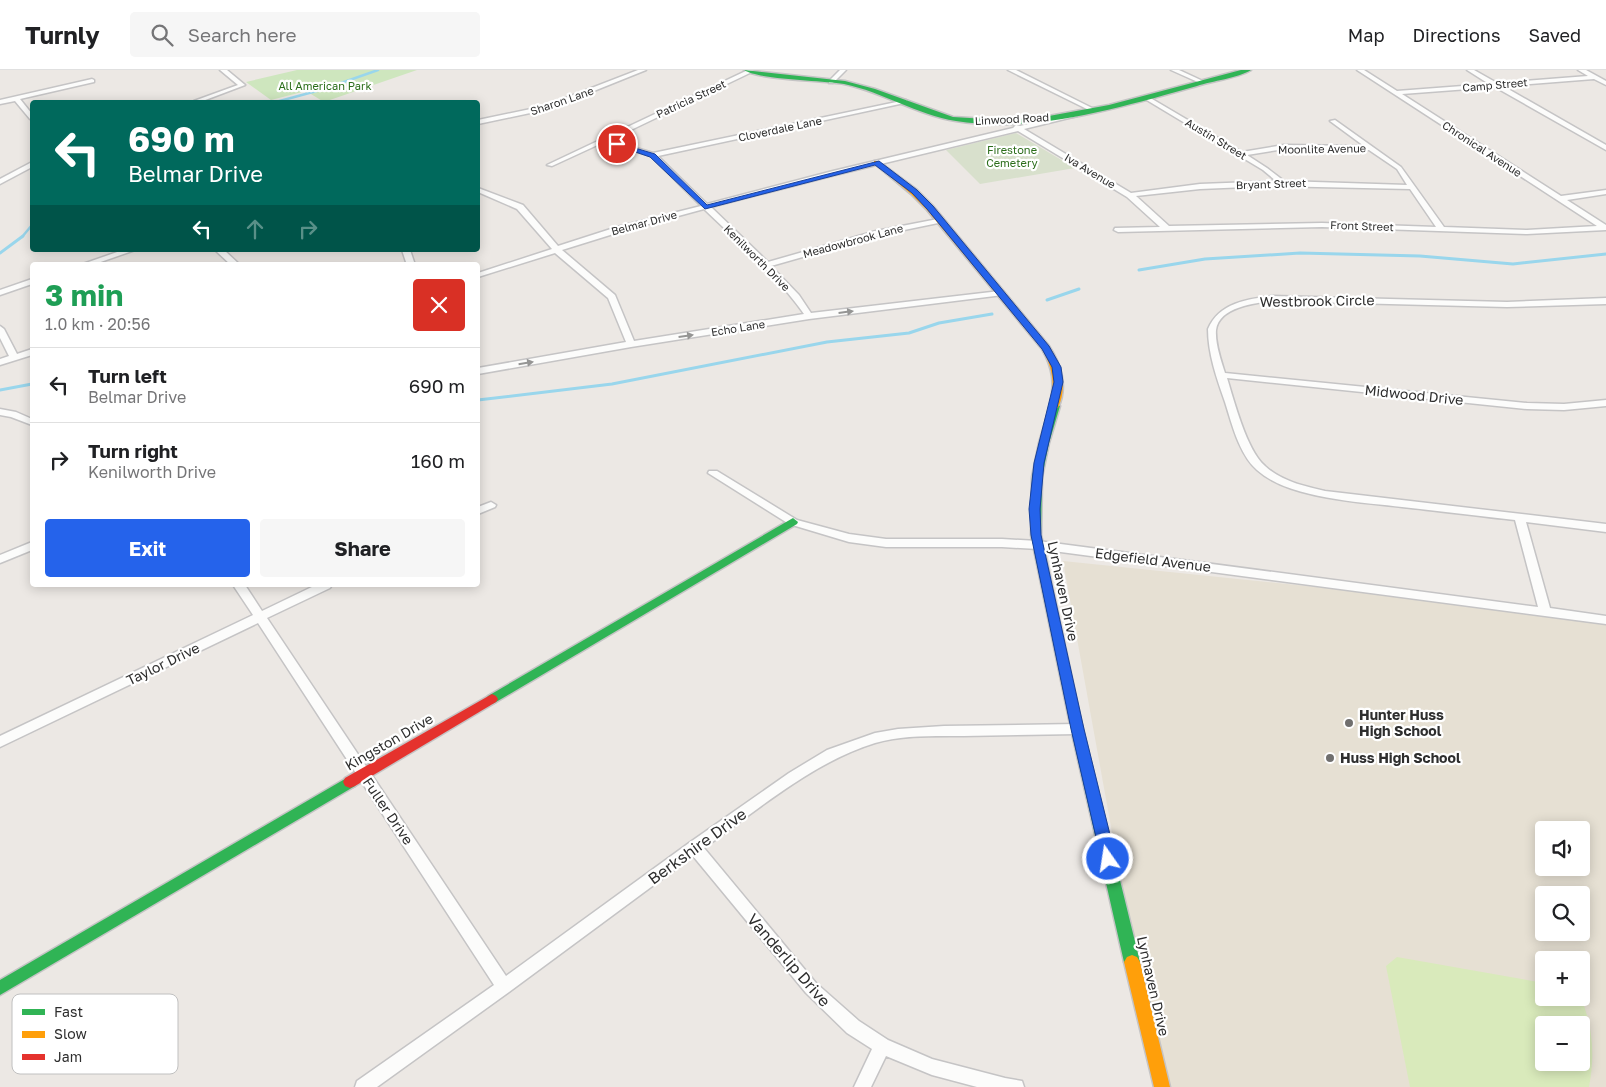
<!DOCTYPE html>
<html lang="en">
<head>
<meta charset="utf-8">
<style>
  body { margin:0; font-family:"Golos Text",sans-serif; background:#f6f6f6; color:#202124; height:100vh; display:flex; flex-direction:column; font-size:19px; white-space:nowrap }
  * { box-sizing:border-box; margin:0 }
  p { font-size:16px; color:#757577 }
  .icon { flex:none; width:28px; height:28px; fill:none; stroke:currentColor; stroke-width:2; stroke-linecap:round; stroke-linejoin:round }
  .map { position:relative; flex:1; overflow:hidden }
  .side { position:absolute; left:30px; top:192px; width:450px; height:325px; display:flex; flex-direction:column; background:#fff; border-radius:5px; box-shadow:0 2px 12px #0003 }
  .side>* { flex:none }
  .guide { position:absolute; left:30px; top:30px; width:450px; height:152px; border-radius:5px; box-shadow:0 2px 12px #0003; background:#00695c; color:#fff; overflow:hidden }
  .tools { position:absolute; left:1535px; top:751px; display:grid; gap:10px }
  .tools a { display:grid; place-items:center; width:55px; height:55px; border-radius:5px; background:#fff; box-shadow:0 2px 12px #0003; font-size:25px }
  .pin { position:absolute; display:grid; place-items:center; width:42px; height:42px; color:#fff; margin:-21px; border:2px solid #fff; border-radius:50%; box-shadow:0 1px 5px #0007 }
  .me { position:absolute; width:55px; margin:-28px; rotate:347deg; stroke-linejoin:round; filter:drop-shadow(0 0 4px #0008) }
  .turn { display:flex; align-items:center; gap:18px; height:105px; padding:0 15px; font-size:22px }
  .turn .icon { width:65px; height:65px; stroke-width:2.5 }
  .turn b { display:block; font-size:35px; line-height:42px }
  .lanes { display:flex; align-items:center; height:48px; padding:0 15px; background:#0003; justify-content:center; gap:25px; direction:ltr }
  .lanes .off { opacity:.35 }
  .round { display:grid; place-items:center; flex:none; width:52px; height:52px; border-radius:5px; background:#f6f6f6 }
  .head { display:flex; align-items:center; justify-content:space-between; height:85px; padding:0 15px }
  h1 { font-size:30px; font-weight:700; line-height:38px; color:#1e9e55 }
  .primary-button { display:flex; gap:10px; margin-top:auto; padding:10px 15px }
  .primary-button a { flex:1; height:58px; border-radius:5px; background:#2563eb; color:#fff; font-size:20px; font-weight:700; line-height:58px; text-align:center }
  .primary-button a+a { background:#f6f6f6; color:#202124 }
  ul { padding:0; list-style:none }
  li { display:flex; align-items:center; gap:15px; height:75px; padding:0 15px; border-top:1px solid #e0e0e0 }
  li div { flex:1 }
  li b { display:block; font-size:19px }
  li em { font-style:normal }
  header { display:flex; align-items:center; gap:30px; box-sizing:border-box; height:70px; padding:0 25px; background:#fff; border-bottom:1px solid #e0e0e0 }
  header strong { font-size:24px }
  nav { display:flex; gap:28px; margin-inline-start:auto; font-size:18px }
  .search { width:350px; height:45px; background:#f6f6f6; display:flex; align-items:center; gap:12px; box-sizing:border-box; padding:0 18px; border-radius:5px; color:#757577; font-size:19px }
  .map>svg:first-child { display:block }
  .education { fill:#e6e0d3; fill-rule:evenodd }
  .green { fill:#cee6be }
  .cemetery { fill:#d8e0cc }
  .pitch { fill:#d9eabb; fill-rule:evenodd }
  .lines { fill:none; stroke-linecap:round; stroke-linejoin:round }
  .stream-far1 { stroke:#99d6ec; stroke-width:2.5 }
  .stream { stroke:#99d6ec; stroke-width:3 }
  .street-casing { stroke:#c5c4c5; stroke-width:3 }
  .fast-casing { stroke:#c5c4c5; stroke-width:3 }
  .slow-casing { stroke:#c5c4c5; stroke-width:3 }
  .jam-casing { stroke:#c5c4c5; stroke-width:3 }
  .street { fill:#fcfcfb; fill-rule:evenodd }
  .fast { fill:#30b455; fill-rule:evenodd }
  .slow { fill:#ff9f0a; fill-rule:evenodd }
  .jam { fill:#e5322d; fill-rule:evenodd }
  .oneway { fill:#959594 }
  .route { fill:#2563eb; stroke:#184099 }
  .poi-dot { fill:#706f6e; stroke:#fff; stroke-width:2 }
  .labels { text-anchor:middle; stroke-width:4.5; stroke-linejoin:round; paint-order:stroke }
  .far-street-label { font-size:11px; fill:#2e2e2e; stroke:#fff }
  .far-park-label { font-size:11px; fill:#2c6e1b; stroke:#fff }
  .street-label { font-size:14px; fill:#2e2e2e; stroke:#fff }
  .poi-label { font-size:14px; font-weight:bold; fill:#2e2e2e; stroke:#fff; text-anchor:start }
  .near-street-label { font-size:16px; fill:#2e2e2e; stroke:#fff }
  .key { fill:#fff; stroke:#c0c0c0; stroke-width:1 }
  .key-label { font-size:14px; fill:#2e2e2e }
</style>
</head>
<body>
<header>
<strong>Turnly</strong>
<div class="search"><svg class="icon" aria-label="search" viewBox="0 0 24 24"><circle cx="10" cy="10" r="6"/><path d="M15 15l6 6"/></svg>Search here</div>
<nav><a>Map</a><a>Directions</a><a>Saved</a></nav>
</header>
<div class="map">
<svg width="1606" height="1017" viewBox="0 0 1606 1017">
  <rect width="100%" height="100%" fill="#ece8e4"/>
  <!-- education -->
  <path class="education" d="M 1063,491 L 1606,547 L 1606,1017 L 1158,1017 ZM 1544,760 L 1581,760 L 1581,798 L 1544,798 ZM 1544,825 L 1581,825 L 1581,862 L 1544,862 ZM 1544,890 L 1581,890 L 1581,928 L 1544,928 ZM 1544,955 L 1581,955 L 1581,992 L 1544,992 Z"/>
  <!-- green -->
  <path class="green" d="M 297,0 L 417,0 L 324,32 L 306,21 L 271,30 L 246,12 Z"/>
  <!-- cemetery -->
  <path class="cemetery" d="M 1016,63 L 1075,98 L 980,114 L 946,80 Z"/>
  <!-- pitch -->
  <path class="pitch" d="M 1397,887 L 1544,913 L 1544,928 L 1581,928 C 1593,957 1595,986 1589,1017 L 1410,1017 L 1386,896 ZM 1544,955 L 1581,955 L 1581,992 L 1544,992 Z"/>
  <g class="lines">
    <!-- stream-far1 -->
    <g class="stream-far1">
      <path d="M 276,32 L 324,19 L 378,0"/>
      <path d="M 22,167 L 32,155"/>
    </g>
    <!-- stream -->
    <g class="stream">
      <path d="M 0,183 L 23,166"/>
      <path d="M 1139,200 L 1205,189 L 1300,183 L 1420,186 L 1513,194 L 1606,184"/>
      <path d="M 1047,230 L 1079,219"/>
      <path d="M 0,320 L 32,314"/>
      <path d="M 478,330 L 612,314 L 827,272 L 909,263 L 939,253 L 992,244"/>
    </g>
    <!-- street casing -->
    <g class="street-casing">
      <g id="street">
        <path d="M 220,0 L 227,0 L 245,15 L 200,32 L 193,32 L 194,31 L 238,15 Z"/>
        <path d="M 638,0 L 646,0 L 549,39 L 478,54 L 478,50 L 545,36 Z"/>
        <path d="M 748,0 L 754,1 L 610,70 L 653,83 L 906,30 L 909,32 L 658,86 L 707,134 L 833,101 L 1013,58 L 1016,55 L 1020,56 L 1075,43 L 1078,45 L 1077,46 L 1024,59 L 1131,123 L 1200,114 L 1276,111 L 1263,100 L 1145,29 L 1144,28 L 1147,26 L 1242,82 L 1284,75 L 1364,76 L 1330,51 L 1335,50 L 1401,97 L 1444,157 L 1527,160 L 1597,156 L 1357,0 L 1364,0 L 1397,21 L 1489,14 L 1467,0 L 1474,0 L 1497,13 L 1588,6 L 1578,0 L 1586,0 L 1606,11 L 1606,15 L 1594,9 L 1503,16 L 1606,75 L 1606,80 L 1495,17 L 1402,24 L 1561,126 L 1606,120 L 1606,124 L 1567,130 L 1606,155 L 1606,160 L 1527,164 L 1322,157 L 1118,162 L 1114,160 L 1115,158 L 1160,157 L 1127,127 L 1018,61 L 835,105 L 711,137 L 768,192 L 876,161 L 943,148 L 943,152 L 880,165 L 771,196 L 799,225 L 811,243 L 1000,221 L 1003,221 L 1003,225 L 809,249 L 631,277 L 478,304 L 478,298 L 626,272 L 608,228 L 555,183 L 478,207 L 478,203 L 552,179 L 517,139 L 478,122 L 478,118 L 523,135 L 558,176 L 617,157 L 701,136 L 651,86 L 604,72 L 552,96 L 547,95 ZM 1284,79 L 1369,80 L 1397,99 L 1407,115 L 1284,111 L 1267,98 L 1247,85 ZM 1271,116 L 1410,119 L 1436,157 L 1322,153 L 1169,156 L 1136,126 L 1200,119 ZM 704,139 C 738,172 777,205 804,244 L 634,271 L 615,225 L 562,180 L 623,161 Z"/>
        <path d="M 840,0 L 846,0 L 833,13 L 829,13 L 829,11 Z"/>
        <path d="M 1008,0 L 1016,0 L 1098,41 L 1093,42 Z"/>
        <path d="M 1171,0 L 1179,0 L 1205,12 L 1200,13 Z"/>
        <path d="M 92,9 L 94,10 L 94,12 L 20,29 L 32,44 L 32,50 L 30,49 L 15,31 L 0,34 L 0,30 Z"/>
        <path d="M 32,92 L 32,97 L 0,114 L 0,109 Z"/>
        <path d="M 123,180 L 135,180 L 92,195 L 80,195 Z"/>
        <path d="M 215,180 L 224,180 L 240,195 L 231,195 Z"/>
        <path d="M 402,180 L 410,180 L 415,195 L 407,195 Z"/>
        <path d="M 32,209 L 32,214 L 0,225 L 0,220 Z"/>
        <path d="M 1272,226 L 1507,232 L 1606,228 L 1606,234 L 1507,237 L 1272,231 C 1255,233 1219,237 1216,260 C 1215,274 1221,290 1225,303 L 1527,333 L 1564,334 L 1606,330 L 1606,336 L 1564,340 L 1527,339 L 1227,308 C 1234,331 1247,381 1265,396 C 1281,411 1304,416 1325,421 L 1606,454 L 1606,462 L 1526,452 L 1550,538 L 1606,546 L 1606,554 L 1038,479 L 1002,477 L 886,477 L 849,472 L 789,454 L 708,403 L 709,401 L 717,401 L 797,450 L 849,464 L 886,469 L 1002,469 L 1038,471 L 1538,537 L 1515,450 C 1477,446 1440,441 1402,437 C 1361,432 1289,429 1257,400 C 1239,384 1232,354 1225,332 C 1217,309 1208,284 1208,259 C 1219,233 1247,229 1272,226 Z"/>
        <path d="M 0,256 L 4,259 L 17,284 L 32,279 L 32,285 L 0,295 L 0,289 L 9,286 L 0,268 Z"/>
        <path d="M 0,339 L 16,342 L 32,349 L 32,355 L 11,347 L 0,345 Z"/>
        <path d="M 491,432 L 496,435 L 495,437 L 478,444 L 478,437 Z"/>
        <path d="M 32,472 L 32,480 L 0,493 L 0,485 Z"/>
        <path d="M 233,515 L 245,515 L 262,541 L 316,515 L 332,515 L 330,518 L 267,548 L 506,906 L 689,773 L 789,703 L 827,680 L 875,663 L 898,659 L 944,656 L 1077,654 L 1082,655 L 1083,659 L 1082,663 L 1077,664 C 1039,665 1001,665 963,666 C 934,666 902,665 875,673 C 813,692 756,741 704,778 L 816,913 L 859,951 L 888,970 L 932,989 L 1005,1008 L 1022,1011 L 1024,1017 L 977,1017 L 932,1005 L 886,986 L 871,1017 L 854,1017 L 872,979 L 847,963 L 806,923 L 693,786 L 509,922 L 377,1017 L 355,1017 L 357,1011 L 494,915 L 258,553 L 0,677 L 0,666 L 253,545 Z"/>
      </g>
    </g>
    <!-- fast casing -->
    <g class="fast-casing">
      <g id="fast">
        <path d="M 744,0 L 845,11 L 875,19 L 953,47 L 1003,50 L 1038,48 L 1109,35 L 1241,0 L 1251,0 C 1238,8 1212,11 1197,16 C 1122,37 1034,64 956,51 C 917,45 883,22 844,14 C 821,10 760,10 744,0 Z"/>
        <path d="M 1055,333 L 1060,336 L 1049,373 L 1042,407 L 1041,465 L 1083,659 L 1140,892 L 1137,897 L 1132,899 L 1127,897 L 1124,892 L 1071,659 L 1031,465 L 1032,407 L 1039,373 L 1050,336 Z"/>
        <path d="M 793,448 L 798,452 L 797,454 L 496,632 L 492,634 L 488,632 L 486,629 L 488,626 Z"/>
        <path d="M 350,706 L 355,708 L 357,712 L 355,716 L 0,925 L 0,910 Z"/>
      </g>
    </g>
    <!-- slow casing -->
    <g class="slow-casing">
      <g id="slow">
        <path d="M 874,91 L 878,91 L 917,120 L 933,136 L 1049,276 C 1061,294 1068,317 1058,338 L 1052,338 L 1050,336 C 1055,314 1053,298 1042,279 L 927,140 L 911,124 L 874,93 Z"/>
        <path d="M 1132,885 L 1137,887 L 1140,892 L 1170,1017 L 1154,1017 L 1124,892 L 1127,887 Z"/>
      </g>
    </g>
    <!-- jam casing -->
    <g class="jam-casing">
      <path id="jam" d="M 492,624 L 496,626 L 498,629 L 496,632 L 355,716 L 350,718 L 345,716 L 343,712 L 345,708 Z"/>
    </g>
    <!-- street -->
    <use href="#street" class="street"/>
    <!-- fast -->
    <use href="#fast" class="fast"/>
    <!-- slow -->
    <use href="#slow" class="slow"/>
    <!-- jam -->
    <use href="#jam" class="jam"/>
  </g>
  <!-- one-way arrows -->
  <defs><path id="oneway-solid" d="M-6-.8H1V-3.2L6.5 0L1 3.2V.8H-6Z" transform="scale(1.25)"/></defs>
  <g class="oneway">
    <use href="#oneway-solid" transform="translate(846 242) rotate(-7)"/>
    <use href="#oneway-solid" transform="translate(686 266) rotate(-8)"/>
    <use href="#oneway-solid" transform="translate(526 293) rotate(-9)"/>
  </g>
  <!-- route -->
  <path class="route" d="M 615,72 L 655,84 L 707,135 L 879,91 L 917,120 L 933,136 L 1049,276 L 1061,297 L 1063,312 L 1044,393 L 1040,439 L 1041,465 L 1084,659 L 1116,789 L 1113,793 L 1108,795 L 1103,793 L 1101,789 L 1071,659 L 1031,465 L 1029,439 L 1034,393 L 1054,312 L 1052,297 L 1042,279 L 927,139 L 912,123 L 875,95 L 705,139 L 650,87 L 615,75 Z"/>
  <!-- markers -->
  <g class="poi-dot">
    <circle cx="1349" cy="653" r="5"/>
    <circle cx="1330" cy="688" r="5"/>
  </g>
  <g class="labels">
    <!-- far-street labels -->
    <g class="far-street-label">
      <text transform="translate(1495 15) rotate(-5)" y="4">Camp Street</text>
      <text transform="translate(691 29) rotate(-25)" y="4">Patricia Street</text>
      <text transform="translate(562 31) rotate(-19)" y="4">Sharon Lane</text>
      <text transform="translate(1012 49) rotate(-3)" y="4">Linwood Road</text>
      <text transform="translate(780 59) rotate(-12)" y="4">Cloverdale Lane</text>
      <text transform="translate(1216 69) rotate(31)" y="4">Austin Street</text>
      <text transform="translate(1322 79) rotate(-1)" y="4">Moonlite Avenue</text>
      <text transform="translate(1482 79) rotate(33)" y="4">Chronical Avenue</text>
      <text transform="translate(1090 101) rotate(31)" y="4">Iva Avenue</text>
      <text transform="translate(1271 114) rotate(-2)" y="4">Bryant Street</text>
      <text transform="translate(644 153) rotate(-15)" y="4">Belmar Drive</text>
      <text transform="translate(1362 156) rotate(2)" y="4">Front Street</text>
      <text transform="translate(853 171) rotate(-15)" y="4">Meadowbrook Lane</text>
      <text transform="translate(757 188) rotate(45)" y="4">Kenilworth Drive</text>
      <text transform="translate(738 258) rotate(-9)" y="4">Echo Lane</text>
    </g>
    <!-- far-park labels -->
    <g class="far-park-label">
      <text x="325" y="20">All American Park</text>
      <text x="1012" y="84">Firestone<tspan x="1012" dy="13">Cemetery</tspan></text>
    </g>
    <!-- street labels -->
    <g class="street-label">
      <text transform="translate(1317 231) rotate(-1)" y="5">Westbrook Circle</text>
      <text transform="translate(1414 325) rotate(6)" y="5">Midwood Drive</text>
      <text transform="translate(1153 490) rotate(7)" y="5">Edgefield Avenue</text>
      <text transform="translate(1063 521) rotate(78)" y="5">Lynhaven Drive</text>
      <text transform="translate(163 594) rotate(-26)" y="5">Taylor Drive</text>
      <text transform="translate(389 672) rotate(-30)" y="5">Kingston Drive</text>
      <text transform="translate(388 741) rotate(56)" y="5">Fuller Drive</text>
      <text transform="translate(1153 916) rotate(77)" y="5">Lynhaven Drive</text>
    </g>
    <!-- poi labels -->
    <g class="poi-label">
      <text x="1359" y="650">Hunter Huss<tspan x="1359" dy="16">High School</tspan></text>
      <text x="1340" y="693">Huss High School</text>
    </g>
    <!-- near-street labels -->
    <g class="near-street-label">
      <text transform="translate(697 776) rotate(-36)" y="6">Berkshire Drive</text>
      <text transform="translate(789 890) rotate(49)" y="6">Vanderlip Drive</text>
    </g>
  </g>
  <!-- legend -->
  <rect x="12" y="924" width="166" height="80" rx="8" class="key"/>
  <rect x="22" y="939" width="23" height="6" fill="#30b455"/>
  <rect x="22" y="961" width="23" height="7" fill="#ff9f0a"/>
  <rect x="22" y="984" width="23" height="6" fill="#e5322d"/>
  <g class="key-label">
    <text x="54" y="947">Fast</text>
    <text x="54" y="969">Slow</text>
    <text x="54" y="992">Jam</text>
  </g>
</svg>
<div class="tools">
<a><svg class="icon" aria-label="sound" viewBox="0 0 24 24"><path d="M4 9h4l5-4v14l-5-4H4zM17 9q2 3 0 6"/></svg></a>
<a><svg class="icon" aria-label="search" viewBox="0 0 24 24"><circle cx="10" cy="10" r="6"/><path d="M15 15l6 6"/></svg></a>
<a>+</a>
<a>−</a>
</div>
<div class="pin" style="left:617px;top:74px;background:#d93025"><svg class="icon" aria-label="arrive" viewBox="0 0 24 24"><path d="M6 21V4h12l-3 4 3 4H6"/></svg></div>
<svg class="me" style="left:1108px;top:789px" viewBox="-20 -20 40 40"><circle r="17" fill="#2563eb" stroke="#fff" stroke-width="3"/><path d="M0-11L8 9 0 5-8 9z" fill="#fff"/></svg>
<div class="guide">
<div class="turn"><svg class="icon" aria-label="left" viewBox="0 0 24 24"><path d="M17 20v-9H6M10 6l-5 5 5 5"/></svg><div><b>690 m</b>Belmar Drive</div></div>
<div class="lanes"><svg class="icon" aria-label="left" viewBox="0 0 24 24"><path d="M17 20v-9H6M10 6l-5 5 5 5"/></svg><svg class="icon off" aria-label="ahead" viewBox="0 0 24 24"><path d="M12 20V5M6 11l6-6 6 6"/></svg><svg class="icon off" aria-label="right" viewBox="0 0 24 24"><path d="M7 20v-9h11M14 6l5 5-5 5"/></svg></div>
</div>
<section class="side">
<div class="head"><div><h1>3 min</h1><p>1.0 km · 20:56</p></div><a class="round" style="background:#d93025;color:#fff"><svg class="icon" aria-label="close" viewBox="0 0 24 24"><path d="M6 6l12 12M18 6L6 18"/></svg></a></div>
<ul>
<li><svg class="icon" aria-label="left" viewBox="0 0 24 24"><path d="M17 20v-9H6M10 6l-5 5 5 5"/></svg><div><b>Turn left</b><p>Belmar Drive</p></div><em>690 m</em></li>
<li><svg class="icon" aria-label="right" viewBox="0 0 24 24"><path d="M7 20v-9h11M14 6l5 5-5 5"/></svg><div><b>Turn right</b><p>Kenilworth Drive</p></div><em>160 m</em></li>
</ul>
<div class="primary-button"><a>Exit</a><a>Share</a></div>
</section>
</div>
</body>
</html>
